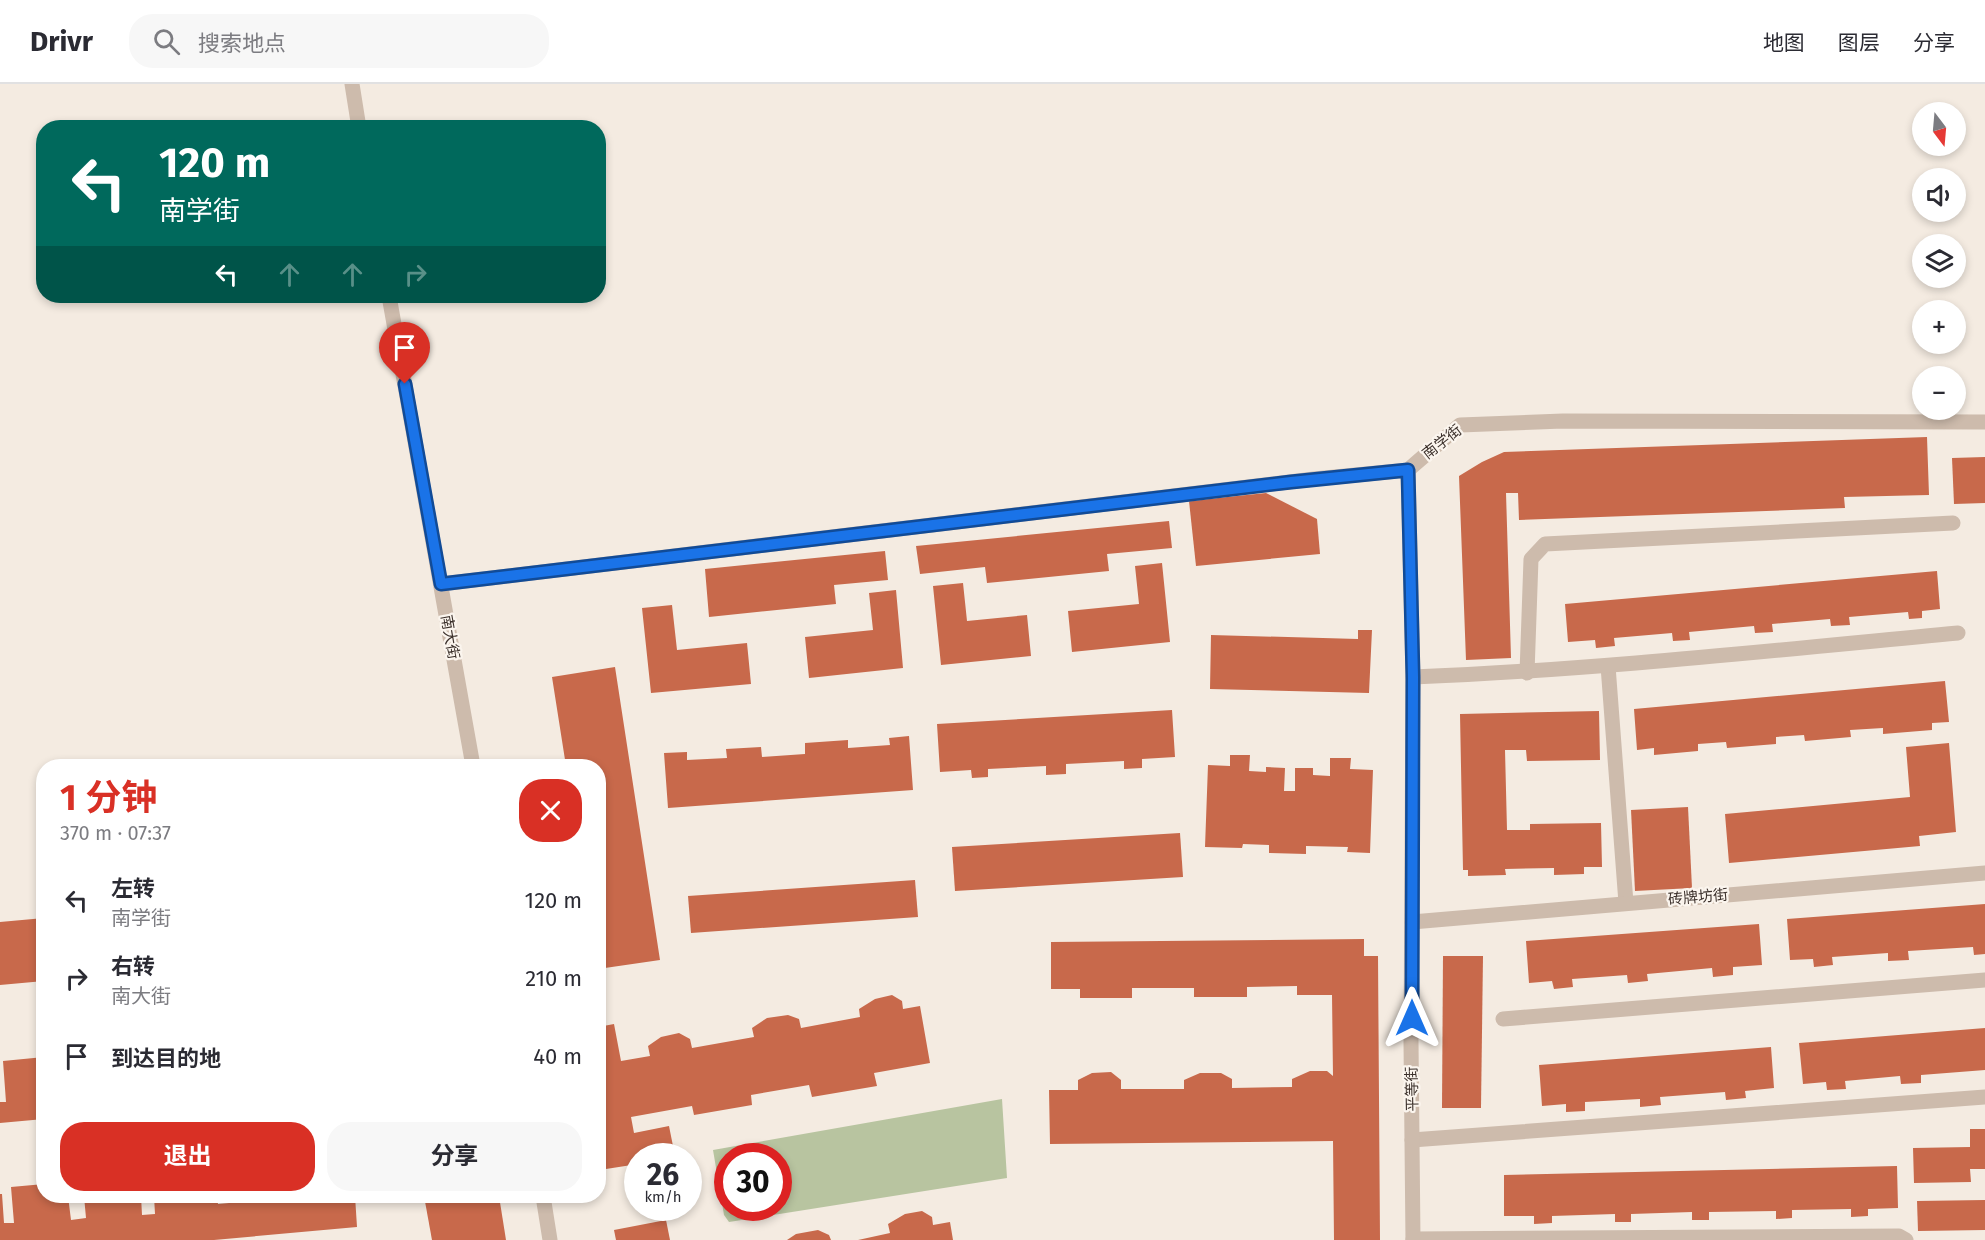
<!DOCTYPE html>
<html lang="zh">
<head>
<meta charset="utf-8">
<style>
  body { margin:0; font-family:"Fira Sans","Noto Sans SC",sans-serif; background:#f7f7f7; color:#2b2b33; height:100vh; display:flex; flex-direction:column; font-size:22px; white-space:nowrap }
  * { box-sizing:border-box; margin:0 }
  p { font-size:20px; color:#7c7c81 }
  .icon { flex:none; width:33px; height:33px; fill:none; stroke:currentColor; stroke-width:2; stroke-linecap:round; stroke-linejoin:round }
  .map { position:relative; flex:1; overflow:hidden }
  .details { position:absolute; left:36px; top:675px; width:570px; height:444px; display:flex; flex-direction:column; background:#fff; border-radius:24px; box-shadow:0 3px 9px #0003 }
  .details>* { flex:none }
  .hud { position:absolute; left:36px; top:36px; width:570px; height:183px; border-radius:24px; box-shadow:0 3px 9px #0003; background:#00695c; color:#fff; overflow:hidden }
  .needle { width:39px; rotate:164deg }
  .fabs { position:absolute; left:1912px; top:18px; display:grid; gap:12px }
  .fabs a { display:grid; place-items:center; width:54px; height:54px; border-radius:50%; background:#fff; box-shadow:0 3px 9px #0003; font-size:30px }
  .speed { position:absolute; left:624px; top:1059px; display:flex; gap:12px; font-size:30px; font-weight:700; text-align:center }
  .speed>* { display:grid; place-content:center; width:78px; height:78px; border-radius:50%; background:#fff; box-shadow:0 3px 9px #0003; line-height:1 }
  .speed small { font-size:15px; font-weight:400 }
  .speed .limit { border:9px solid #d22; background:#fff; color:#111 }
  .pin { position:absolute; display:grid; place-items:center; width:51px; height:51px; color:#fff; margin:-62px -26px; border-radius:50% 50% 50% 0; rotate:-45deg; box-shadow:0 0 6px #0007 }
  .pin .icon { rotate:45deg }
  .me { position:absolute; width:66px; margin:-33px; rotate:0deg; stroke-linejoin:round; filter:drop-shadow(0 0 4px #0008) }
  .turn { display:flex; align-items:center; gap:21px; height:126px; padding:0 24px; font-size:27px }
  .turn .icon { width:78px; height:78px; stroke-width:2.5 }
  .turn b { display:block; font-size:42px; line-height:51px }
  .lanes { display:flex; align-items:center; height:57px; padding:0 24px; background:#0003; justify-content:center; gap:30px; direction:ltr }
  .lanes .off { opacity:.35 }
  .round { display:grid; place-items:center; flex:none; width:63px; height:63px; border-radius:24px; background:#f7f7f7 }
  .summary { display:flex; align-items:center; justify-content:space-between; height:102px; padding:0 24px }
  h1 { font-size:36px; font-weight:700; line-height:45px; color:#d93025 }
  .action { display:flex; gap:12px; margin-top:auto; padding:12px 24px }
  .action a { flex:1; height:69px; border-radius:24px; background:#d93025; color:#fff; font-size:24px; font-weight:700; line-height:69px; text-align:center }
  .action a+a { background:#f7f7f7; color:#2b2b33 }
  ul { padding:0; list-style:none }
  li { display:flex; align-items:center; gap:18px; height:78px; padding:0 24px }
  li div { flex:1 }
  li b { display:block; font-size:22px }
  li em { font-style:normal }
  header { display:flex; align-items:center; gap:36px; box-sizing:border-box; height:84px; padding:0 30px; background:#fff; border-bottom:2px solid #e1e1e2 }
  header strong { font-size:28px }
  nav { display:flex; gap:33px; margin-inline-start:auto; font-size:21px }
  .search { width:420px; height:54px; background:#f7f7f7; display:flex; align-items:center; gap:15px; box-sizing:border-box; padding:0 21px; border-radius:24px; color:#7c7c81; font-size:22px }
  .map>svg:first-child { display:block }
  .green { fill:#b8c4a0; fill-rule:evenodd }
  .building { fill:#c8694b }
  .lines { fill:none; stroke-linecap:round; stroke-linejoin:round }
  .service { stroke:#cdbbac; stroke-width:15 }
  .minor { stroke:#cdbbac; stroke-width:15 }
  .tertiary { stroke:#cdbbac; stroke-width:15 }
  .route-casing { stroke:#114b97; stroke-width:15 }
  .route { stroke:#1a73e8; stroke-width:10 }
  .labels { text-anchor:middle; stroke-width:4.5; stroke-linejoin:round; paint-order:stroke }
  .street-label { font-size:15px; fill:#3b302b; stroke:#fbf5ee }
</style>
</head>
<body>
<header>
<strong>Drivr</strong>
<div class="search"><svg class="icon" aria-label="search" viewBox="0 0 24 24"><circle cx="10" cy="10" r="6"/><path d="M15 15l6 6"/></svg>搜索地点</div>
<nav><a>地图</a><a>图层</a><a>分享</a></nav>
</header>
<div class="map">
<svg width="1985" height="1156" viewBox="0 0 1985 1156">
  <rect width="100%" height="100%" fill="#f4ebe1"/>
  <!-- green -->
  <path class="green" d="M 1002,1015 L 1007,1094 L 729,1138 L 724,1131 L 713,1066 ZM 778,1072 L 778,1124 L 728,1124 L 728,1072 Z"/>
  <!-- building -->
  <g class="building">
    <path d="M 1927,353 L 1929,411 L 1844,413 L 1845,424 L 1519,436 L 1518,409 L 1506,409 L 1511,574 L 1466,576 L 1459,392 L 1482,378 L 1504,368 Z"/>
    <path d="M 1985,373 L 1985,419 L 1954,420 L 1952,374 Z"/>
    <path d="M 1266,409 L 1317,435 L 1320,470 L 1196,482 L 1189,417 Z"/>
    <path d="M 1169,437 L 1172,464 L 1107,470 L 1109,487 L 987,499 L 985,483 L 920,490 L 916,462 Z"/>
    <path d="M 885,467 L 888,496 L 834,501 L 836,520 L 709,533 L 705,485 Z"/>
    <path d="M 1162,479 L 1170,558 L 1072,568 L 1068,527 L 1139,520 L 1135,482 Z"/>
    <path d="M 1937,487 L 1940,525 L 1922,527 L 1922,534 L 1909,535 L 1908,528 L 1849,533 L 1850,541 L 1831,542 L 1830,535 L 1772,540 L 1773,548 L 1755,549 L 1754,542 L 1689,548 L 1690,556 L 1673,557 L 1672,549 L 1614,554 L 1615,562 L 1596,564 L 1595,556 L 1568,558 L 1565,520 Z"/>
    <path d="M 963,499 L 967,537 L 1027,531 L 1031,572 L 941,581 L 933,502 Z"/>
    <path d="M 896,506 L 903,584 L 809,594 L 805,553 L 873,546 L 869,509 Z"/>
    <path d="M 672,521 L 677,566 L 747,559 L 751,600 L 651,609 L 642,524 Z"/>
    <path d="M 1358,546 L 1372,546 L 1369,609 L 1210,605 L 1211,551 L 1358,555 Z"/>
    <path d="M 615,583 L 660,876 L 598,885 L 598,682 L 566,682 L 552,593 Z"/>
    <path d="M 1945,597 L 1949,638 L 1932,639 L 1932,646 L 1883,650 L 1883,644 L 1850,646 L 1851,653 L 1805,657 L 1804,651 L 1776,653 L 1776,660 L 1727,664 L 1726,658 L 1698,660 L 1698,667 L 1654,671 L 1654,664 L 1637,666 L 1634,625 Z"/>
    <path d="M 1172,626 L 1175,673 L 1142,675 L 1142,684 L 1124,685 L 1124,677 L 1066,680 L 1066,690 L 1046,691 L 1046,682 L 988,685 L 988,693 L 972,694 L 971,686 L 940,688 L 937,640 Z"/>
    <path d="M 1599,627 L 1600,676 L 1527,677 L 1526,666 L 1505,666 L 1507,746 L 1530,746 L 1530,740 L 1601,739 L 1602,783 L 1584,783 L 1584,790 L 1554,791 L 1554,784 L 1505,785 L 1506,791 L 1468,792 L 1468,786 L 1463,786 L 1460,630 Z"/>
    <path d="M 909,652 L 913,706 L 668,724 L 664,669 L 687,668 L 687,676 L 727,674 L 726,665 L 761,663 L 762,673 L 805,670 L 805,659 L 848,656 L 848,664 L 890,661 L 889,654 Z"/>
    <path d="M 1949,659 L 1956,748 L 1919,752 L 1920,762 L 1729,779 L 1725,730 L 1910,713 L 1906,663 Z"/>
    <path d="M 1230,671 L 1250,671 L 1249,687 L 1266,688 L 1266,683 L 1285,684 L 1284,707 L 1295,707 L 1295,684 L 1313,684 L 1313,691 L 1330,692 L 1330,674 L 1351,674 L 1350,685 L 1373,686 L 1370,769 L 1347,768 L 1348,763 L 1306,762 L 1306,770 L 1269,769 L 1269,761 L 1243,760 L 1242,764 L 1205,763 L 1208,681 L 1230,682 Z"/>
    <path d="M 1688,723 L 1692,804 L 1635,807 L 1631,726 Z"/>
    <path d="M 1180,749 L 1183,793 L 955,807 L 952,763 Z"/>
    <path d="M 915,796 L 918,833 L 691,849 L 688,812 Z"/>
    <path d="M 1985,820 L 1985,870 L 1974,871 L 1973,863 L 1908,867 L 1909,876 L 1888,877 L 1888,869 L 1832,873 L 1833,881 L 1814,883 L 1813,875 L 1790,876 L 1787,835 Z"/>
    <path d="M 44,834 L 44,897 L 0,901 L 0,838 Z"/>
    <path d="M 1759,840 L 1762,881 L 1733,883 L 1733,891 L 1713,893 L 1712,884 L 1647,890 L 1648,897 L 1628,899 L 1627,891 L 1572,895 L 1573,903 L 1554,905 L 1552,897 L 1529,899 L 1526,857 Z"/>
    <path d="M 1364,855 L 1364,872 L 1378,872 L 1380,1156 L 1334,1156 L 1333,1057 L 1050,1060 L 1049,1006 L 1078,1006 L 1078,996 L 1092,989 L 1111,988 L 1121,996 L 1121,1005 L 1184,1005 L 1184,996 L 1200,989 L 1221,989 L 1232,995 L 1232,1004 L 1292,1003 L 1292,995 L 1310,987 L 1327,987 L 1333,992 L 1332,911 L 1297,911 L 1297,902 L 1247,903 L 1247,913 L 1194,913 L 1194,904 L 1132,904 L 1132,914 L 1080,914 L 1080,905 L 1051,905 L 1051,858 Z"/>
    <path d="M 1443,872 L 1483,872 L 1481,1024 L 1442,1024 Z"/>
    <path d="M 892,911 L 902,917 L 903,925 L 920,922 L 930,979 L 874,989 L 877,1002 L 812,1013 L 809,1001 L 751,1011 L 752,1021 L 694,1031 L 692,1022 L 631,1033 L 634,1049 L 669,1042 L 675,1072 L 638,1072 L 638,1080 L 606,1085 L 598,1043 L 598,943 L 614,940 L 621,977 L 650,972 L 648,962 L 661,953 L 679,949 L 690,955 L 692,964 L 754,953 L 752,944 L 767,934 L 788,931 L 799,935 L 801,944 L 860,933 L 859,925 L 875,915 Z"/>
    <path d="M 1985,944 L 1985,986 L 1921,991 L 1921,999 L 1901,1000 L 1900,992 L 1845,997 L 1846,1005 L 1827,1006 L 1826,998 L 1803,1000 L 1799,959 Z"/>
    <path d="M 1771,963 L 1774,1004 L 1745,1007 L 1746,1014 L 1726,1016 L 1725,1008 L 1660,1013 L 1661,1021 L 1640,1023 L 1640,1015 L 1585,1018 L 1585,1027 L 1566,1028 L 1566,1020 L 1542,1022 L 1539,981 Z"/>
    <path d="M 44,973 L 44,1035 L 0,1039 L 0,1018 L 6,1018 L 3,977 Z"/>
    <path d="M 1970,1045 L 1985,1045 L 1985,1085 L 1970,1085 L 1971,1098 L 1914,1099 L 1913,1064 L 1970,1063 Z"/>
    <path d="M 1897,1082 L 1898,1124 L 1868,1125 L 1868,1132 L 1851,1133 L 1851,1125 L 1792,1126 L 1792,1134 L 1776,1135 L 1776,1127 L 1709,1128 L 1709,1136 L 1692,1136 L 1692,1128 L 1631,1130 L 1631,1138 L 1615,1138 L 1615,1130 L 1552,1132 L 1552,1139 L 1534,1140 L 1534,1132 L 1504,1132 L 1504,1091 Z"/>
    <path d="M 44,1100 L 44,1112 L 68,1112 L 71,1136 L 86,1134 L 84,1112 L 141,1112 L 142,1131 L 155,1130 L 154,1112 L 217,1112 L 218,1120 L 229,1119 L 229,1112 L 355,1112 L 357,1143 L 214,1156 L 0,1156 L 0,1110 L 2,1110 L 4,1139 L 14,1139 L 11,1103 Z"/>
    <path d="M 424,1112 L 499,1112 L 506,1156 L 432,1156 Z"/>
    <path d="M 1985,1116 L 1985,1146 L 1918,1147 L 1917,1117 Z"/>
    <path d="M 922,1127 L 932,1133 L 933,1141 L 950,1138 L 953,1156 L 858,1156 L 890,1149 L 888,1140 L 905,1130 Z"/>
    <path d="M 666,1136 L 670,1156 L 616,1156 L 614,1146 Z"/>
    <path d="M 818,1146 L 829,1151 L 831,1156 L 787,1156 L 796,1150 Z"/>
  </g>
  <g class="lines">
    <!-- service -->
    <g class="service">
      <path d="M 1608,582 L 1626,819"/>
      <path d="M 1527,589 L 1531,475 L 1545,460 L 1953,439"/>
      <path d="M 1413,593 C 1595,586 1777,566 1958,549"/>
      <path d="M 1503,935 L 1985,896"/>
      <path d="M 1412,1056 L 1985,1013"/>
      <path d="M 1413,1155 L 1899,1152 L 1906,1156"/>
    </g>
    <!-- minor -->
    <g class="minor">
      <path d="M 1408,386 L 1413,593 L 1411,958 L 1413,1156"/>
      <path d="M 441,500 L 1314,395 L 1408,386 L 1460,341 L 1563,337 L 1985,338"/>
      <path d="M 1412,838 L 1985,789"/>
    </g>
    <!-- tertiary -->
    <g class="tertiary">
      <path d="M 352,0 L 359,44"/>
      <path d="M 389,212 L 473,682"/>
      <path d="M 543,1112 L 550,1156"/>
    </g>
  </g>
  <g class="lines">
    <!-- route casing -->
    <g class="route-casing">
      <path id="route" d="M 405,300 L 441,500 L 1291,398 L 1408,386 L 1413,593 L 1412,934"/>
    </g>
    <!-- route -->
    <use href="#route" class="route"/>
  </g>
  <g class="labels">
    <!-- street labels -->
    <g class="street-label">
      <text transform="translate(1442 358) rotate(-38)" y="5">南学街</text>
      <text transform="translate(450 553) rotate(80)" y="5">南大街</text>
      <text transform="translate(1698 813) rotate(-5)" y="5">砖牌坊街</text>
      <text transform="translate(1412 1005) rotate(-91)" y="5">平等街</text>
    </g>
  </g>
</svg>
<div class="fabs">
<a><svg class="needle" viewBox="-14 -14 28 28"><path d="M0-13l5 13h-10z" fill="#e53935"/><path d="M0 13l5-13h-10z" fill="#7c7c81"/></svg></a>
<a><svg class="icon" aria-label="sound" viewBox="0 0 24 24"><path d="M4 9h4l5-4v14l-5-4H4zM17 9q2 3 0 6"/></svg></a>
<a><svg class="icon" aria-label="layers" viewBox="0 0 24 24"><path d="M12 4l9 5-9 5-9-5zM3 14l9 5 9-5"/></svg></a>
<a>+</a>
<a>−</a>
</div>
<div class="speed"><div>26<small>km/h</small></div><div class="limit">30</div></div>
<div class="pin" style="left:405px;top:300px;background:#d93025"><svg class="icon" aria-label="arrive" viewBox="0 0 24 24"><path d="M6 21V4h12l-3 4 3 4H6"/></svg></div>
<svg class="me" style="left:1412px;top:934px" viewBox="-20 -20 40 40"><path d="M0-17L14 15 0 8-14 15z" fill="#1a73e8" stroke="#fff" stroke-width="4"/></svg>
<div class="hud">
<div class="turn"><svg class="icon" aria-label="left" viewBox="0 0 24 24"><path d="M17 20v-9H6M10 6l-5 5 5 5"/></svg><div><b>120 m</b>南学街</div></div>
<div class="lanes"><svg class="icon" aria-label="left" viewBox="0 0 24 24"><path d="M17 20v-9H6M10 6l-5 5 5 5"/></svg><svg class="icon off" aria-label="ahead" viewBox="0 0 24 24"><path d="M12 20V5M6 11l6-6 6 6"/></svg><svg class="icon off" aria-label="ahead" viewBox="0 0 24 24"><path d="M12 20V5M6 11l6-6 6 6"/></svg><svg class="icon off" aria-label="right" viewBox="0 0 24 24"><path d="M7 20v-9h11M14 6l5 5-5 5"/></svg></div>
</div>
<section class="details">
<div class="summary"><div><h1>1 分钟</h1><p>370 m · 07:37</p></div><a class="round" style="background:#d93025;color:#fff"><svg class="icon" aria-label="close" viewBox="0 0 24 24"><path d="M6 6l12 12M18 6L6 18"/></svg></a></div>
<ul>
<li><svg class="icon" aria-label="left" viewBox="0 0 24 24"><path d="M17 20v-9H6M10 6l-5 5 5 5"/></svg><div><b>左转</b><p>南学街</p></div><em>120 m</em></li>
<li><svg class="icon" aria-label="right" viewBox="0 0 24 24"><path d="M7 20v-9h11M14 6l5 5-5 5"/></svg><div><b>右转</b><p>南大街</p></div><em>210 m</em></li>
<li><svg class="icon" aria-label="arrive" viewBox="0 0 24 24"><path d="M6 21V4h12l-3 4 3 4H6"/></svg><div><b>到达目的地</b></div><em>40 m</em></li>
</ul>
<div class="action"><a>退出</a><a>分享</a></div>
</section>
</div>
</body>
</html>
